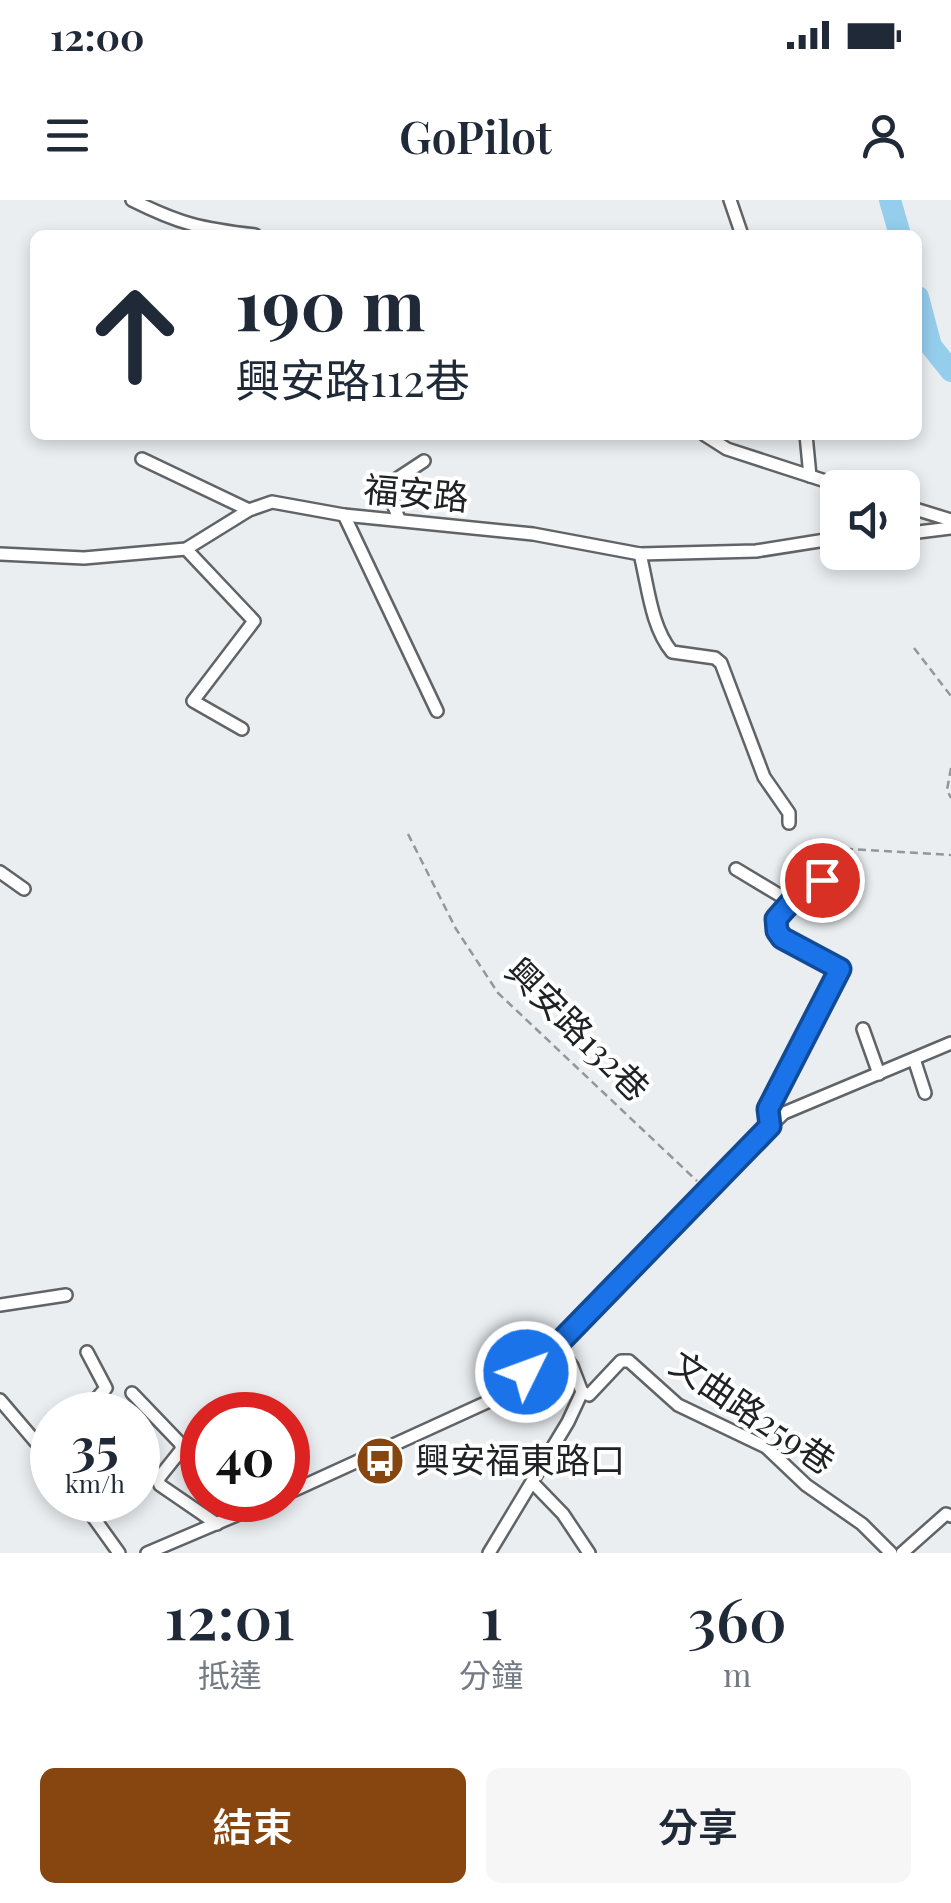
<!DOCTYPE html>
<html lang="zh-TW">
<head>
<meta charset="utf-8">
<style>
  body { margin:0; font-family:"Playfair Display","Noto Sans TC",serif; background:#f6f6f7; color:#1f2937; height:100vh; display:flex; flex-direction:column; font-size:38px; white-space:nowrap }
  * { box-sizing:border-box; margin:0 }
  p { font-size:32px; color:#747a83 }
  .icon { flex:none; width:55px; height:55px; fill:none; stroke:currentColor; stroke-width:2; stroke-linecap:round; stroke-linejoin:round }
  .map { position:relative; height:1353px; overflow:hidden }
  .panel { display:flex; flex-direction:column; background:#fff; flex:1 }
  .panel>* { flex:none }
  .guide { position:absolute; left:30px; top:30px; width:892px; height:210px; border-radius:15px; box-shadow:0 5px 15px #0003; background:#fff; color:#1f2937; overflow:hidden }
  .tools { position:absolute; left:820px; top:270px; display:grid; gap:20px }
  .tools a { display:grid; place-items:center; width:100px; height:100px; border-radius:15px; background:#fff; box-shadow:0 5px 15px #0003; font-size:50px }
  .speed { position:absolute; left:30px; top:1192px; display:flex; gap:20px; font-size:50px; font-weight:700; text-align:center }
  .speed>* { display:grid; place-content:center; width:130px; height:130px; border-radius:50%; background:#fff; box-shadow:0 5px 15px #0003; line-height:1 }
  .speed small { font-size:25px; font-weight:400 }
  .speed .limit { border:15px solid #d22; background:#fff; color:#111 }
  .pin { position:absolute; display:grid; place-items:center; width:85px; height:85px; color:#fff; margin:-42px; border:5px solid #fff; border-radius:50%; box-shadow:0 2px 10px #0007 }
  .me { position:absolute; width:110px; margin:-55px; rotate:48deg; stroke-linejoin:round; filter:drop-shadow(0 0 8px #0008) }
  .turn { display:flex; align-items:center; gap:35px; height:210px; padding:0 40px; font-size:45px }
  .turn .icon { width:130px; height:130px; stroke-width:2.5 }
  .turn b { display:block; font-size:70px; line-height:85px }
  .eta { display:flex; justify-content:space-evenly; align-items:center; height:170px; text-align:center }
  .eta b { font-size:60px; font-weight:600; line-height:70px }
  .button { display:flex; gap:20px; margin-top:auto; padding:20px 40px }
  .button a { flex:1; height:115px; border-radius:15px; background:#874610; color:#fff; font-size:40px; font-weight:600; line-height:115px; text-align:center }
  .button a+a { background:#f6f6f7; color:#1f2937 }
  .status { display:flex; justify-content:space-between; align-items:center; height:70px; padding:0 50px; background:#fff; direction:ltr }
  .status svg { height:28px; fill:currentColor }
  header { display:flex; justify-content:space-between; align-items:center; height:130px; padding:0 40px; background:#fff; font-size:45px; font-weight:600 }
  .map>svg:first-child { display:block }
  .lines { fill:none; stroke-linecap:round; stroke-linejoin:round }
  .river { stroke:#95cdec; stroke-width:22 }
  .minor-casing { stroke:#616466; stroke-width:16 }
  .path { stroke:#949799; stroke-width:2.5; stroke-dasharray:8 5; stroke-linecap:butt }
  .minor { stroke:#fff; stroke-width:11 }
  .route-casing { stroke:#114b97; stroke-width:25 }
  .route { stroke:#1a73e8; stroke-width:18 }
  .labels { text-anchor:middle; stroke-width:8; stroke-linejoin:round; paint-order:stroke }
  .street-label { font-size:35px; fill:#202223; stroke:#fff }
  .poi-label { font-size:35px; fill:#202223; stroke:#fff; text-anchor:start }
</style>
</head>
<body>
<div class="status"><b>12:00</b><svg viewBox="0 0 49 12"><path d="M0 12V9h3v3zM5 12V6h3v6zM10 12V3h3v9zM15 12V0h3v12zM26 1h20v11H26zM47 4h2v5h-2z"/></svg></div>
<header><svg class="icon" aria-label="menu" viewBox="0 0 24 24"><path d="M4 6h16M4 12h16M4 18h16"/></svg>GoPilot<svg class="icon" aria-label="person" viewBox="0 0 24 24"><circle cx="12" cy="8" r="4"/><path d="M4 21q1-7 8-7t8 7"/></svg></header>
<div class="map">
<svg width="951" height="1353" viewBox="0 0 951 1353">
  <rect width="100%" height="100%" fill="#eaeef1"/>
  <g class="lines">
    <!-- river -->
    <g class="river">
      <path d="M 890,0 L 900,35"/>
      <path d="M 918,97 L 931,146 L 951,171"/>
    </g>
    <!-- minor casing -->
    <g class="minor-casing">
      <g id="minor">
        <path d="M 132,0 C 180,24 202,29 255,35"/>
        <path d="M 730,0 L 742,35"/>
        <path d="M 705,235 L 727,249 L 847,288"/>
        <path d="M 806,235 L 810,276"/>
        <path d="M 142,259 L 249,310"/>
        <path d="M 902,305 L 951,320"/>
        <path d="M 344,315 L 437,511"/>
        <path d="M 399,319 L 386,286 L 424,261"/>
        <path d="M 902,334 L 951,328"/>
        <path d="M 186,349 L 254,421 L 193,501 L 242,529"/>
        <path d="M 0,354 L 84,358 L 186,349 L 249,310 L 272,302 L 344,315 L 533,334 L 640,354 L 756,351 L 838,338"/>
        <path d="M 640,354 C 648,386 651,427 672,452 L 715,458 L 721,463 L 764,577 L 789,613 L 789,623"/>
        <path d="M 736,669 L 791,702"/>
        <path d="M 0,672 L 24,689"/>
        <path d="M 863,829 L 879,874"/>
        <path d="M 914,859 L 925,893"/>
        <path d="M 769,926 L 768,909 L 840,769 L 782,738 L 777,731 L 775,719 L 791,702 L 822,680"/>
        <path d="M 0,1105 L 66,1095"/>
        <path d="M 582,1192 L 589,1195 L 621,1161 L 629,1161 L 678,1205 L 766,1247 L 806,1285 L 862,1324 L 891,1353"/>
        <path d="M 132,1193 L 180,1243 L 182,1249 L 158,1279 L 160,1285 L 217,1324"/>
        <path d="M 0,1200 L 52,1261"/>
        <path d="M 82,1215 L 106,1188 L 87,1152"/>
        <path d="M 533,1283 L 563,1314 L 589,1353"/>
        <path d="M 288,1293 L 496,1198 L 556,1145 L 705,989 L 784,913 L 951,843"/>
        <path d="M 81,1300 L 119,1353"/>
        <path d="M 147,1353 L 272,1300"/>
        <path d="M 489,1353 L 568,1222 L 582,1192 L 572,1166 L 556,1145"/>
        <path d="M 902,1353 L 946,1314 L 951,1316"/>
      </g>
    </g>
    <!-- path -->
    <g class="path">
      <path d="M 914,448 L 951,496"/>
      <path d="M 951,568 L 947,590 L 951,598"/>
      <path d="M 408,634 L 456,729 L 498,793 L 697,981"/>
      <path d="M 813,673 L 794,659 L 814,647 L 951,655"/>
    </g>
    <!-- minor -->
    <use href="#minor" class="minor"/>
  </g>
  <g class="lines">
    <!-- route casing -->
    <g class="route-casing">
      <path id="route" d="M 526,1172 L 556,1146 L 770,926 L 768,909 L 840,769 L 782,738 L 777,731 L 776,719 L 791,702 L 822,680"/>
    </g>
    <!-- route -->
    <use href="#route" class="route"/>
  </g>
  <!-- icons -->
  <defs>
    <g id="bus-disc" transform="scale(2.5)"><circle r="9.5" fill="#874610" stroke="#fff"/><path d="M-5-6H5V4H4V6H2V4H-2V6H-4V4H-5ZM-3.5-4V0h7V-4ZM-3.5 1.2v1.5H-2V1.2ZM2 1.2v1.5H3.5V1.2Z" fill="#fff"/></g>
  </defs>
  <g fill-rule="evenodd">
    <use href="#bus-disc" x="380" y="1261"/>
  </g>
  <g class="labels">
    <!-- street labels -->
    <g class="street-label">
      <text transform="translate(416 294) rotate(5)" y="12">福安路</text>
      <text transform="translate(577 830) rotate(45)" y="12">興安路132巷</text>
      <text transform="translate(752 1213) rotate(34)" y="12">文曲路259巷</text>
    </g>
    <!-- poi labels -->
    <g class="poi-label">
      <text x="415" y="1273">興安福東路口</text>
    </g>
  </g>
</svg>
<div class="tools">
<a><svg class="icon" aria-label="sound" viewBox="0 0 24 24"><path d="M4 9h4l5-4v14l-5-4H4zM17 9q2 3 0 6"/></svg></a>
</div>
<div class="speed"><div>35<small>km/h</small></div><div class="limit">40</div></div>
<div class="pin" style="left:822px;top:680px;background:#d93025"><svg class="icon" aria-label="arrive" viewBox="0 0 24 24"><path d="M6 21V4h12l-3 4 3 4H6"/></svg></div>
<svg class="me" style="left:526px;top:1172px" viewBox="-20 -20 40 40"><circle r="17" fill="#1a73e8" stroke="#fff" stroke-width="3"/><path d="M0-11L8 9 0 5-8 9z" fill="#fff"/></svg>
<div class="guide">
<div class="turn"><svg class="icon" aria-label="ahead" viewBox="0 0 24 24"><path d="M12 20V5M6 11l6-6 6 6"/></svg><div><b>190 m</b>興安路112巷</div></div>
</div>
</div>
<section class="panel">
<div class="eta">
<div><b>12:01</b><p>抵達</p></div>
<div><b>1</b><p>分鐘</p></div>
<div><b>360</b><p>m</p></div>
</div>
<div class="button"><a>結束</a><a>分享</a></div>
</section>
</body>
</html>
